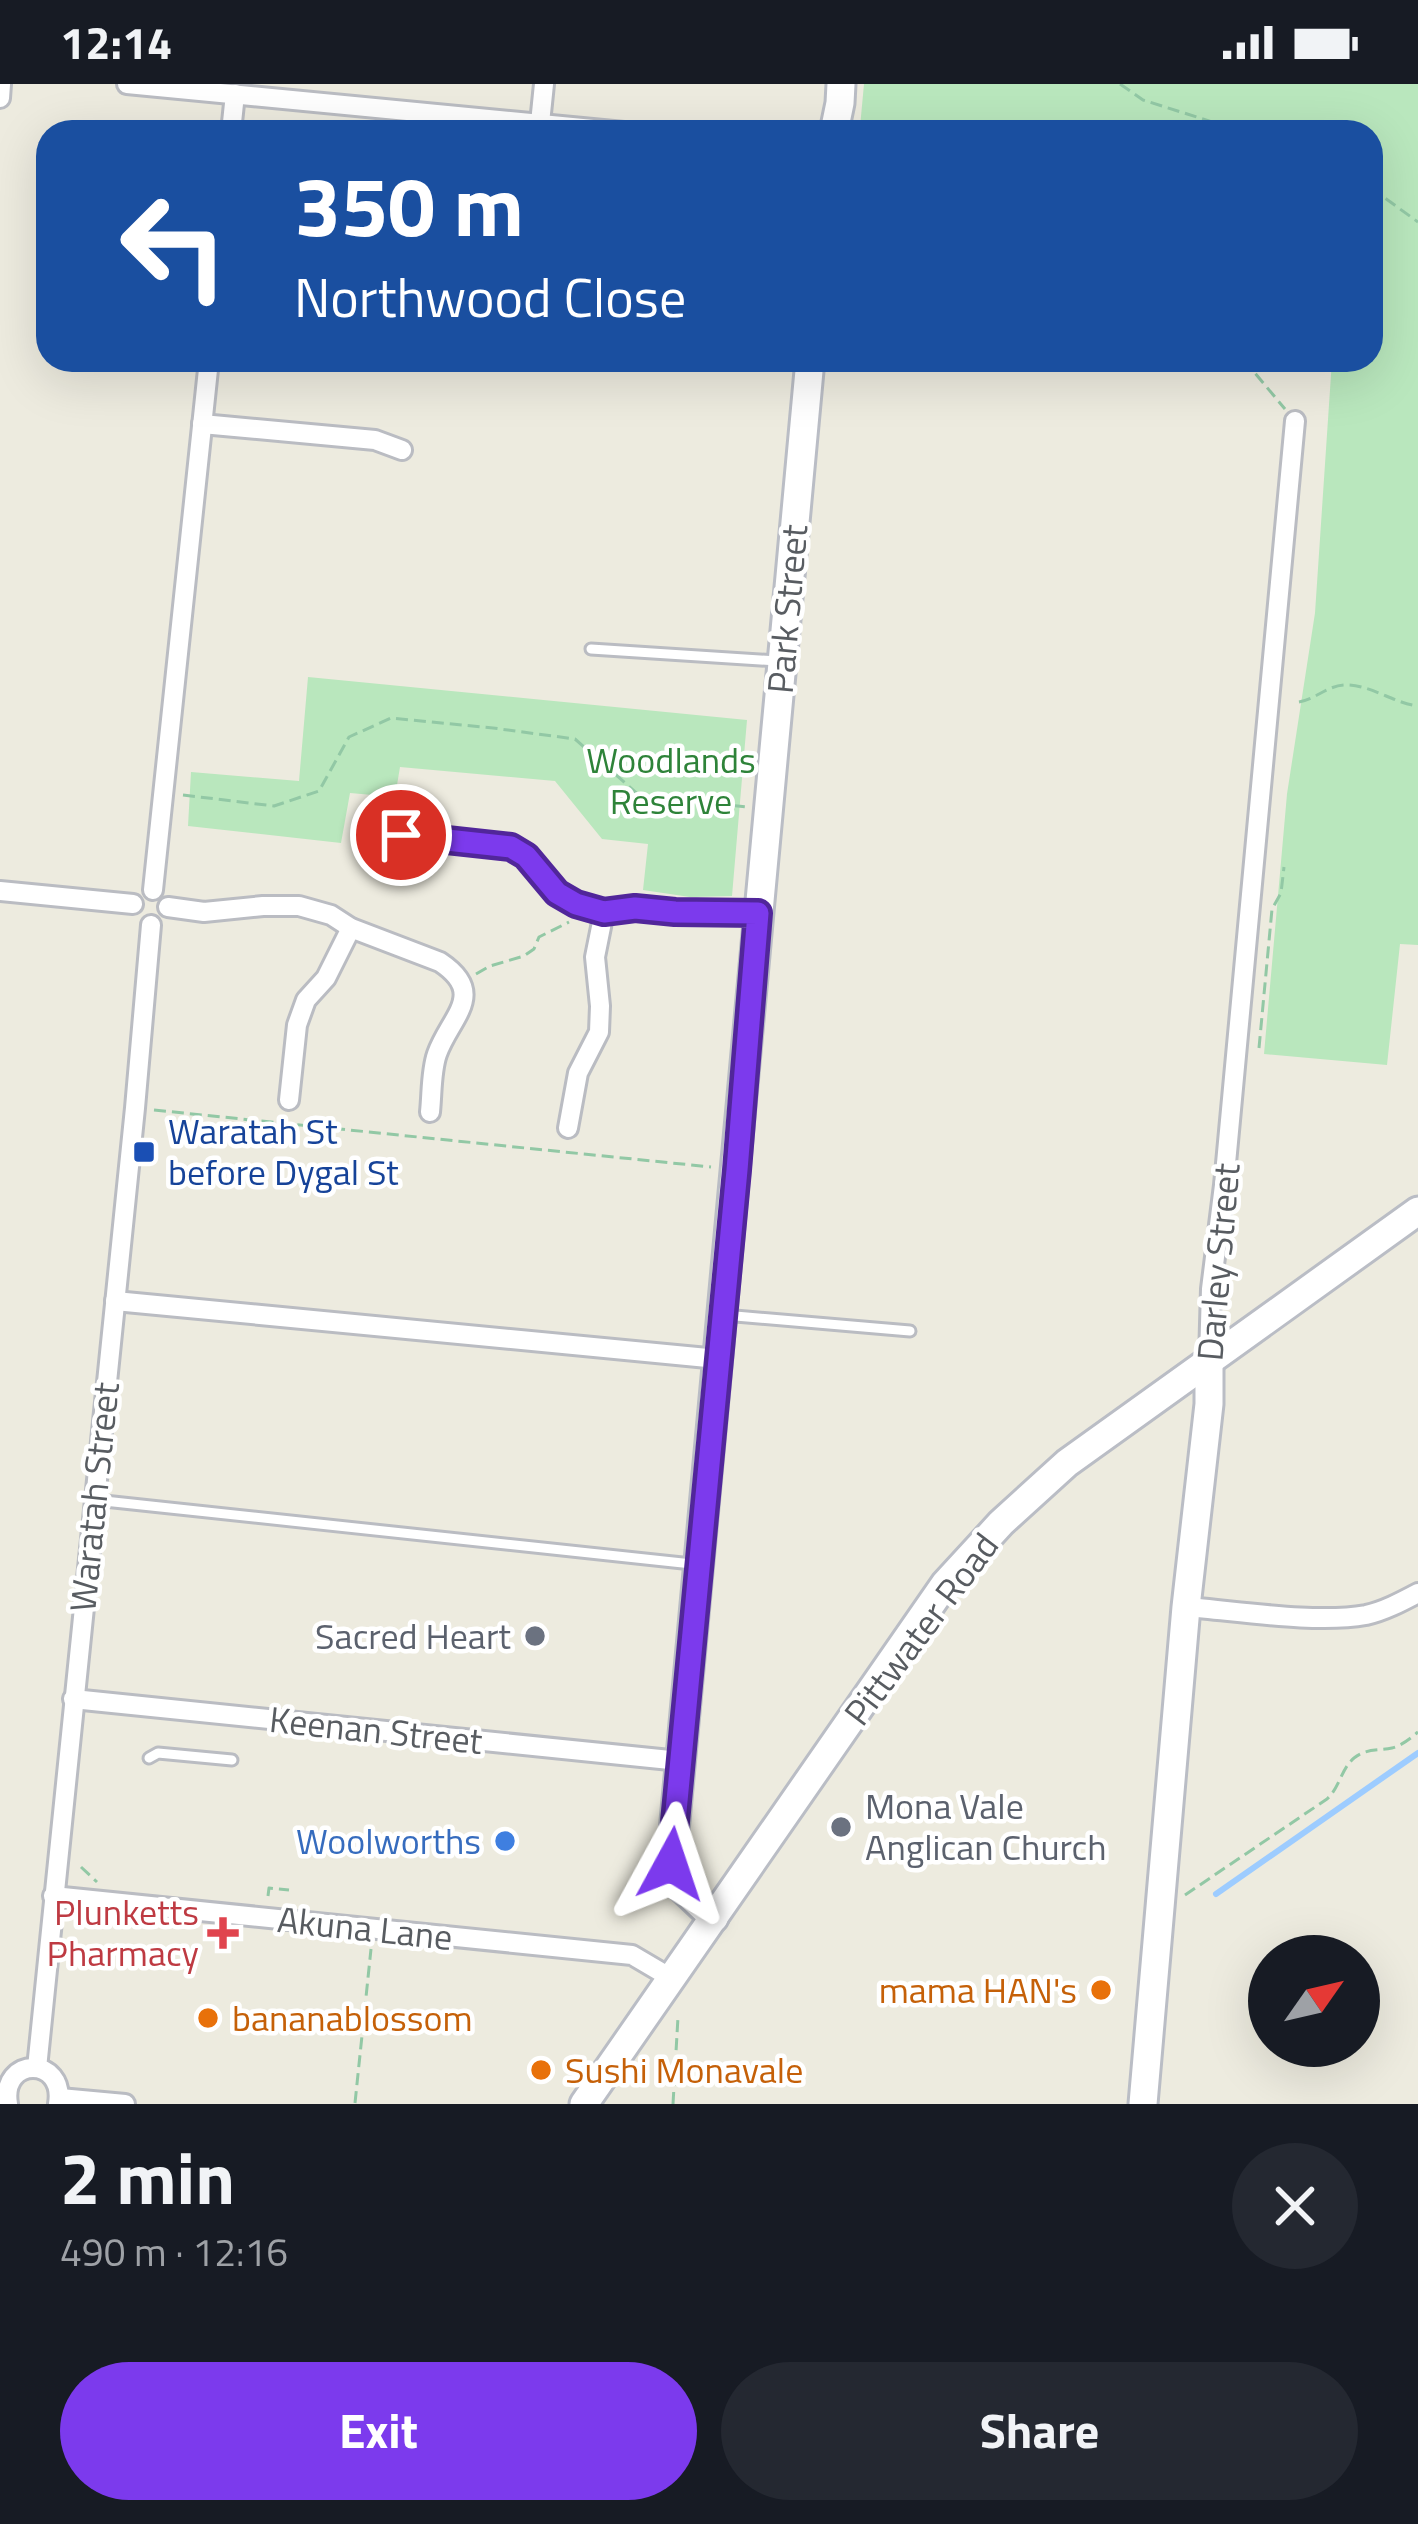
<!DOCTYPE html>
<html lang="en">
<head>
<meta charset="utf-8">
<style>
  body { margin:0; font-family:"Titillium Web",sans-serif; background:#242831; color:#f1f3f6; height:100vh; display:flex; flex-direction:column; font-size:45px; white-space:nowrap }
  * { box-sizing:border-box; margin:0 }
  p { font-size:39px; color:#9ea1a6 }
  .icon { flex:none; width:66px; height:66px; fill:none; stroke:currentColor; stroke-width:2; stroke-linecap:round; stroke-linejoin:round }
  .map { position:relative; height:2020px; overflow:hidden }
  .panel { display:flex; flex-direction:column; background:#171b24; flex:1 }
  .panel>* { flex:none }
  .banner { position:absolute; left:36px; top:36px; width:1347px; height:252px; border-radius:36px; box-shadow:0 12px 48px #0002; background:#1a4fa0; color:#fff; overflow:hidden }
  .needle { width:78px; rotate:56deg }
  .tools { position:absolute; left:1248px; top:1851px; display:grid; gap:24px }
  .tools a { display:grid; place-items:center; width:132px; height:132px; border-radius:50%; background:#171b24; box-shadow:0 12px 48px #0002; font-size:60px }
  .pin { position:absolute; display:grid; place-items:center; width:102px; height:102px; color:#fff; margin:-51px; border:6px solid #fff; border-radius:50%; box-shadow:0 3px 12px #0007 }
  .me { position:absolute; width:132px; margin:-66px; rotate:5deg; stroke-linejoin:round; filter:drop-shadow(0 0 9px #0008) }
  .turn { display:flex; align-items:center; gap:42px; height:252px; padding:0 60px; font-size:54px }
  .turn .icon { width:156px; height:156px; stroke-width:2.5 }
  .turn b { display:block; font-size:84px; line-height:102px }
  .round { display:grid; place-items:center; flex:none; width:126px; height:126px; border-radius:63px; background:#242831 }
  .summary { display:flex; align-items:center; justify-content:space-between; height:204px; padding:0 60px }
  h1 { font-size:72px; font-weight:700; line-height:90px }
  .cta { display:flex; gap:24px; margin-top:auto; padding:24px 60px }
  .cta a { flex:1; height:138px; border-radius:72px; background:#7c3aed; color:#fff; font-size:48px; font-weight:700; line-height:138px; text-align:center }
  .cta a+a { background:#242831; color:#f1f3f6 }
  .status { display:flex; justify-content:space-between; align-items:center; height:84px; padding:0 60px; background:#171b24; direction:ltr }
  .status svg { height:33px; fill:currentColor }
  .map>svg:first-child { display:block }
  .green { fill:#b9e7bd }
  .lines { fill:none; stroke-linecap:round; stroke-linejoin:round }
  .stream { stroke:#9dccff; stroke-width:6 }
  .lane-casing { stroke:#babcc2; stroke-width:15 }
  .street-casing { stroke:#babcc2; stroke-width:24 }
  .secondary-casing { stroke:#babdc5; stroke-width:33 }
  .path { stroke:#92c8a5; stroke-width:3; stroke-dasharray:12 6; stroke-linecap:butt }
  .lane { stroke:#fff; stroke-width:9 }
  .street { stroke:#fff; stroke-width:18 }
  .secondary { stroke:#fff; stroke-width:27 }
  .route-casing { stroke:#51269a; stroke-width:30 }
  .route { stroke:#7c3aed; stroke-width:21 }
  .transit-dot { fill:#1a4fb4; stroke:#fff; stroke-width:4.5 }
  .worship-dot { fill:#6b7280; stroke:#fff; stroke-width:4.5 }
  .shop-dot { fill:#3f7fe0; stroke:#fff; stroke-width:4.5 }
  .health-dot { fill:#e0444e; stroke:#fff; stroke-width:4.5 }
  .food-dot { fill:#e8710a; stroke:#fff; stroke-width:4.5 }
  .labels { text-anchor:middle; stroke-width:9; stroke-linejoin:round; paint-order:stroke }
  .street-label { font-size:36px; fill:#585c61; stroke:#fff }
  .park-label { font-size:36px; fill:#2e8339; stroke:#fff }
  .transit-label { font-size:36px; fill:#164399; stroke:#fff; text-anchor:start }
  .worship-label { font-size:36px; fill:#5b616d; stroke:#fff; text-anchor:end }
  .shop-label { font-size:36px; fill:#366cbe; stroke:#fff; text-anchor:end }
  .health-label { font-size:36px; fill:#be3a42; stroke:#fff; text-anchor:end }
  .food-label { font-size:36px; fill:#c56008; stroke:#fff; text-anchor:start }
</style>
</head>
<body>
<div class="status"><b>12:14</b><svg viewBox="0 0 49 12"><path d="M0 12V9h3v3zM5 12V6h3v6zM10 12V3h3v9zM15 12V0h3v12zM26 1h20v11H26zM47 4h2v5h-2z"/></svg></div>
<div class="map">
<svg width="1418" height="2020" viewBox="0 0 1418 2020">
  <rect width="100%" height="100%" fill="#edebdf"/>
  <!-- green -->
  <g class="green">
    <path d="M 864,0 L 1418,0 L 1418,861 L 1400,860 L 1387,981 L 1264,970 L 1287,710 L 1315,529 L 1332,276 L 1371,276 L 1371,48 L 910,48 L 860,43 Z"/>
    <path d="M 308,593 L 747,636 L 732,812 L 690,813 L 643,806 L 648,760 L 602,755 L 555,697 L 400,683 L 395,713 L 350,709 L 341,759 L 188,742 L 191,688 L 299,697 Z"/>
  </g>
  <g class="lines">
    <!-- stream -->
    <path class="stream" d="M 1216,1810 L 1418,1669"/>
    <!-- lane casing -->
    <g class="lane-casing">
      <g id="lane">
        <path d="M 591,565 L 777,577"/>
        <path d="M 724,1231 L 910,1247"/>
        <path d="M 95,1416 L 692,1480"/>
        <path d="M 149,1674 L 158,1669 L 232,1676"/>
      </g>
    </g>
    <!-- street casing -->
    <g class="street-casing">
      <g id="street">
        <path d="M 127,0 L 624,48"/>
        <path d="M 0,14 L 1,0"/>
        <path d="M 540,39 L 544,0"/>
        <path d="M 231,48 L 235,10"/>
        <path d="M 202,340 L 375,356 L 402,366"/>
        <path d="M 401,751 L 511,763 L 526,772 L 557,809 L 576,820 L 604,828 L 635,824 L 675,828 L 758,829"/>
        <path d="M 153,806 L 209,276"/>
        <path d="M 0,807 L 133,820"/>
        <path d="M 168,823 L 204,828 L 263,822 L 299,822 L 331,831 L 351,844 L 440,878 C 488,910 450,933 437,970 C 431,987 432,1009 430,1028"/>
        <path d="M 289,1016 L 297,941 L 306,916 L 326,894 L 351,844"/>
        <path d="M 568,1044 L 578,989 L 599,948 L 600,922 L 595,873 L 604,828"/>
        <path d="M 115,1217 L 718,1275"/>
        <path d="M 1209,1275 L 1211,1205 L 1224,1101 L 1295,337"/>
        <path d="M 1186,1523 C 1238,1527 1316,1540 1366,1531 C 1384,1527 1401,1518 1418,1509"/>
        <path d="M 73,1615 L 680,1677"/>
        <path d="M 53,1812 L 632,1871 L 671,1894"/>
        <path d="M 37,1984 L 135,1024 L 151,841"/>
        <path d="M 60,2014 L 125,2020"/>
        <path d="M 8,2020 C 0,1972 66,1972 58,2020"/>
      </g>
    </g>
    <!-- secondary casing -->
    <g class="secondary-casing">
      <g id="secondary">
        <path d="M 834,48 L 840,19 L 841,0"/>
        <path d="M 714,1834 L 679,1801 L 671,1780 L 810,276"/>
        <path d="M 584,2020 L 945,1500 L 1001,1439 L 1067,1379 L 1418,1127"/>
        <path d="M 1143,2020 L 1186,1523 L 1209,1320 L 1209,1275"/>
      </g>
    </g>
    <!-- path -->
    <g class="path">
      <path d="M 1120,0 L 1143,16 L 1244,48"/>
      <path d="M 1371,104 L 1418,138"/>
      <path d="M 1244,276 L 1285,325"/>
      <path d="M 1299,618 C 1316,615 1327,602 1344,601 C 1370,600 1393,619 1418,622"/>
      <path d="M 183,711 L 274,722 L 319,707 L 349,653 L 391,634 L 493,644 L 575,655 L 640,712 L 748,723"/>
      <path d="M 476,890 L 490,882 L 524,872 L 534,865 L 539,853 L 569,838"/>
      <path d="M 1259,964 L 1272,825 L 1281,809 L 1284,783"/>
      <path d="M 154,1026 L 711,1083"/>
      <path d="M 81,1783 L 97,1798"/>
      <path d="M 1185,1811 L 1327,1715 C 1340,1703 1341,1685 1354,1674 C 1367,1664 1378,1667 1392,1664 C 1401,1662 1411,1654 1418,1648"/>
      <path d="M 268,1812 L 269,1804 L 289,1806"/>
      <path d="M 355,2019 L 371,1865"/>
      <path d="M 673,2020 L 678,1933"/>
    </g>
    <!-- lane -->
    <use href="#lane" class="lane"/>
    <!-- street -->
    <use href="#street" class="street"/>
    <!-- secondary -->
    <use href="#secondary" class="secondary"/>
  </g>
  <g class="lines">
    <!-- route casing -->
    <g class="route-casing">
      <path id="route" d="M 401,751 L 511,763 L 526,772 L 557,809 L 576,820 L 604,828 L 635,824 L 675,828 L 758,829 L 737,1086 L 671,1780"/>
    </g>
    <!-- route -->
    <use href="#route" class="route"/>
  </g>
  <!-- markers -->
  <rect class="transit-dot" x="132" y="1056" width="24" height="24" rx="6"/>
  <g class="worship-dot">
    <circle cx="535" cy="1552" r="12"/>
    <circle cx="841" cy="1743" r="12"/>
  </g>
  <circle class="shop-dot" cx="505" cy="1757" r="12"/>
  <path class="health-dot" d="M217 1831h12v12h12v12h-12v12h-12v-12h-12v-12h12z"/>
  <g class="food-dot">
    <circle cx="1101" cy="1906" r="12"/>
    <circle cx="208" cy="1934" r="12"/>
    <circle cx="541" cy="1986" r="12"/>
  </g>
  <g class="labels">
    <!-- street labels -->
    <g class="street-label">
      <text transform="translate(787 525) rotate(-85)" y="13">Park Street</text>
      <text transform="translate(1218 1178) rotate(-85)" y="13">Darley Street</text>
      <text transform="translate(94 1413) rotate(-84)" y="13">Waratah Street</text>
      <text transform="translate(921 1545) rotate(-53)" y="13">Pittwater Road</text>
      <text transform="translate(376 1646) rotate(6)" y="13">Keenan Street</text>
      <text transform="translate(365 1844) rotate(6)" y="13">Akuna Lane</text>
    </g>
    <!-- park labels -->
    <g class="park-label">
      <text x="671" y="689">Woodlands<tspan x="671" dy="41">Reserve</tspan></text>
    </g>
    <!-- transit labels -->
    <g class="transit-label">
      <text x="168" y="1060">Waratah St<tspan x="168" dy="41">before Dygal St</tspan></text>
    </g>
    <!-- worship labels -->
    <g class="worship-label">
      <text x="511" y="1565">Sacred Heart</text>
      <text x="865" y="1735" text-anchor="start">Mona Vale<tspan x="865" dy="41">Anglican Church</tspan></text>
    </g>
    <!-- shop labels -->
    <g class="shop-label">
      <text x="481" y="1770">Woolworths</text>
    </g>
    <!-- health labels -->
    <g class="health-label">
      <text x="199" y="1841">Plunketts<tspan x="199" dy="41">Pharmacy</tspan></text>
    </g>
    <!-- food labels -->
    <g class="food-label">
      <text x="1077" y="1919" text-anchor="end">mama HAN's</text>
      <text x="232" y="1947">bananablossom</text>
      <text x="565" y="1999">Sushi Monavale</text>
    </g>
  </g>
</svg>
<div class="tools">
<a><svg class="needle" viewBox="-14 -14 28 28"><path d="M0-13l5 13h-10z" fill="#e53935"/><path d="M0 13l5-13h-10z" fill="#9ea1a6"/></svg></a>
</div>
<div class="pin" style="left:401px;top:751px;background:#d93025"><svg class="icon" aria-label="arrive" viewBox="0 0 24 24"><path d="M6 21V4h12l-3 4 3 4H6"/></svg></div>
<svg class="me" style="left:671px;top:1780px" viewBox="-20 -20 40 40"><path d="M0-17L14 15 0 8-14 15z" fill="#7c3aed" stroke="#fff" stroke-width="4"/></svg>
<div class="banner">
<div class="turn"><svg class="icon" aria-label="left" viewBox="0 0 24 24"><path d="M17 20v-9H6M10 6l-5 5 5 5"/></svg><div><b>350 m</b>Northwood Close</div></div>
</div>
</div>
<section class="panel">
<div class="summary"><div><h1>2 min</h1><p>490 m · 12:16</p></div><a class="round"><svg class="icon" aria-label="close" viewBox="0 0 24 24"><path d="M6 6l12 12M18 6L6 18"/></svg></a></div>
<div class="cta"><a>Exit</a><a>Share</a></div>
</section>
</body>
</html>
